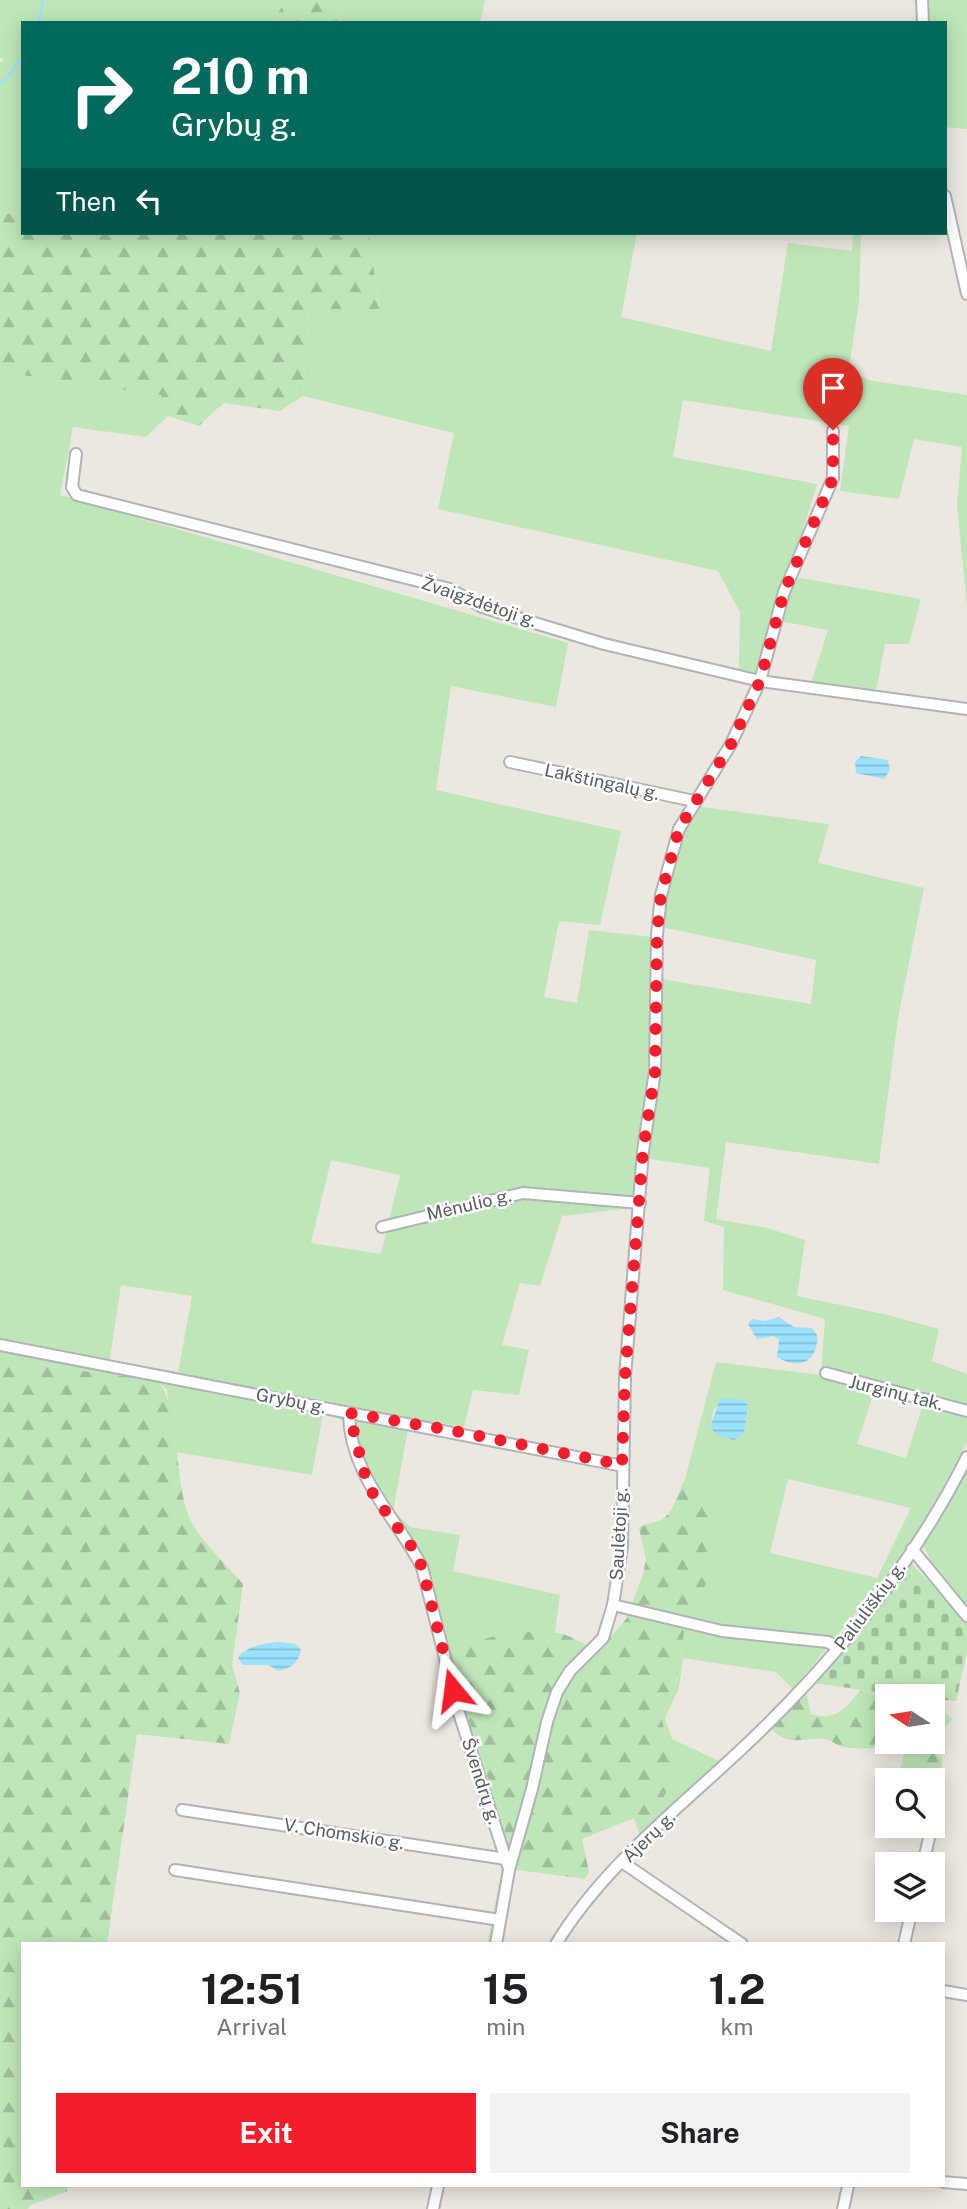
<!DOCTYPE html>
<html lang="en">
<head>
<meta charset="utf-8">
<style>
  body { margin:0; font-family:"Public Sans",sans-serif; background:#f2f2f2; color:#202124; height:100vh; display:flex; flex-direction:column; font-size:26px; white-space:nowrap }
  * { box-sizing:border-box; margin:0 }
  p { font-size:23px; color:#757577 }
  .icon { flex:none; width:38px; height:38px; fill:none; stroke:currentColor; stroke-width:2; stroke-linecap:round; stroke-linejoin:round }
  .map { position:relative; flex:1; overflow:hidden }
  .details { position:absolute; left:21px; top:1942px; width:924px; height:245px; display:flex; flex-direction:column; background:#fff; border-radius:0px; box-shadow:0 4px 18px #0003 }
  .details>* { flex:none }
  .top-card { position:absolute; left:21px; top:21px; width:926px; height:214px; border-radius:0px; box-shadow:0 4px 18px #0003; background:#00695c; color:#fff; overflow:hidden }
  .needle { width:46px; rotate:282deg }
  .fabs { position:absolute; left:875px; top:1684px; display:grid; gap:14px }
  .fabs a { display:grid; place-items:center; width:70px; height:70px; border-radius:0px; background:#fff; box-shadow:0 4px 18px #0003; font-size:35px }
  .pin { position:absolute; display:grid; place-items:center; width:60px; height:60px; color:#fff; margin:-72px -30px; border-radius:50% 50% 50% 0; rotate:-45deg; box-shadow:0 0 7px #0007 }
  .pin .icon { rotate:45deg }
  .me { position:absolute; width:77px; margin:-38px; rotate:344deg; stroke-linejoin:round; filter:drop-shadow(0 0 5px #0008) }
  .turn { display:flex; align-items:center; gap:24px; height:147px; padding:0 35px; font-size:32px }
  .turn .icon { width:91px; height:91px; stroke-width:2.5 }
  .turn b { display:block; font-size:49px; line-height:60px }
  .then { display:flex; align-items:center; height:66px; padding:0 35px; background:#0003; gap:14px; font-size:26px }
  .eta { display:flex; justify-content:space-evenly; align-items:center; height:119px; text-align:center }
  .eta b { font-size:42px; font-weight:700; line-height:49px }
  .button { display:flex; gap:14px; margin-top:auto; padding:14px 35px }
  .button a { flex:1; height:80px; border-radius:0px; background:#f41d2c; color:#fff; font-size:28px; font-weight:700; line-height:80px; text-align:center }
  .button a+a { background:#f2f2f2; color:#202124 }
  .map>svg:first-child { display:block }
  .grass { fill:#bfe6b9; fill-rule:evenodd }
  .forest { fill:url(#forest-firs) }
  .cemetery { fill:url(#cemetery-stones) }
  .water { fill:url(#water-rules) }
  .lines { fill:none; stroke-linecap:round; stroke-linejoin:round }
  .stream { stroke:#9ce2ff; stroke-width:2.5 }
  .minor-casing { stroke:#b0b4b8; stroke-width:14 }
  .minor { stroke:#fff; stroke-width:10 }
  .route { stroke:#f41d2c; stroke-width:12; stroke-dasharray:0 21.6 }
  .labels { text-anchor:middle; stroke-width:5; stroke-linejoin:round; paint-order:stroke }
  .street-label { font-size:18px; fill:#585d61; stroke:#fff }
</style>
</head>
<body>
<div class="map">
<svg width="967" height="2209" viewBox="0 0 967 2209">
  <defs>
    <pattern id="forest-firs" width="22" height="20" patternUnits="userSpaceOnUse" patternTransform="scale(1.75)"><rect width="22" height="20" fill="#bfe6b9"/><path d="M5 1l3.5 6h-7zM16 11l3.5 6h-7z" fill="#9ebe9a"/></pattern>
    <pattern id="cemetery-stones" width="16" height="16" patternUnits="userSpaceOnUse" patternTransform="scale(1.75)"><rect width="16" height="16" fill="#bfe6b9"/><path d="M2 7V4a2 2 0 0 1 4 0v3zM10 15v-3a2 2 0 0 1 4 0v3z" fill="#9ebe9a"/></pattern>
    <pattern id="water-rules" width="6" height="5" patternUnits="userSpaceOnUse" patternTransform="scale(1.75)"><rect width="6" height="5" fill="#9ce2ff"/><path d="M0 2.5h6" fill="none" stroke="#82bad2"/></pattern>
  </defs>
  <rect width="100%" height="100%" fill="#ece7df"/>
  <!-- grass -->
  <g class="grass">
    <path d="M 0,0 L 286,0 L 272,23 L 23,23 L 23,214 L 0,213 L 0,63 L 4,59 L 0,58 Z"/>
    <path d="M 337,0 L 485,0 L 480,23 L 340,23 Z"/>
    <path d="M 926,0 L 967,0 L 967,129 L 945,127 L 945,23 L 927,23 Z"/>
    <path d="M 369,233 L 637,233 L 621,317 L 771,351 L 788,243 L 852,251 L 853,233 L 861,233 L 859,303 L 848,373 L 873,381 L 967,395 L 967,608 L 957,505 L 962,447 L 914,439 L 899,499 L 840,491 L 849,426 L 683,400 L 673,457 L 817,484 L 789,576 L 921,599 L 909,644 L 885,644 L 876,691 L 811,683 L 828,630 L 774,620 L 757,675 L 739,670 L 740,612 L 718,571 L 438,509 L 454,433 L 303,396 L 309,309 L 379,309 Z"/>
    <path d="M 0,372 L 162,395 L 168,416 L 146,437 L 73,427 L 60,495 L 568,643 L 556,707 L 451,686 L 436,790 L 621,831 L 600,925 L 559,921 L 544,997 L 577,1003 L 589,930 L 651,937 L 649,977 L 811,1004 L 816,960 L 662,927 L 671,870 L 694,806 L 829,824 L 818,863 L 924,888 L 898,1018 L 879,1164 L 726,1142 L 716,1219 L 767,1228 L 805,1240 L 797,1296 L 884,1314 L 939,1329 L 932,1361 L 967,1374 L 967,1442 L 952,1470 L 909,1548 L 793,1689 L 776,1672 L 683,1658 L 679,1688 L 665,1718 L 672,1739 L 719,1761 L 641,1838 L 672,1782 L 675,1768 L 661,1717 L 676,1685 L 686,1619 L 706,1584 L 710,1503 L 696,1494 L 685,1479 L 716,1362 L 821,1375 L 825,1319 L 723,1290 L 724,1227 L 704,1221 L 710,1168 L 637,1157 L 632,1208 L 562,1216 L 540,1286 L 520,1283 L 502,1345 L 529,1350 L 519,1395 L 473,1390 L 464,1427 L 410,1418 L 393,1511 L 411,1527 L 460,1535 L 453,1571 L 560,1595 L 555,1632 L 484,1638 L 504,1826 L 510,1848 L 499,1944 L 487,1944 L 502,1869 L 450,1706 L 417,1563 L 362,1484 L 345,1421 L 323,1414 L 312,1475 L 175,1452 L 167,1390 L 157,1380 L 50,1367 L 0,1353 ZM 331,1160 L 400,1175 L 381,1254 L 311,1243 ZM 121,1285 L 192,1296 L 178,1373 L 109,1364 ZM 874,1392 L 923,1404 L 906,1458 L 857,1444 ZM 730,1398 L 746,1401 L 748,1413 L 744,1434 L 734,1440 L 710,1427 L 714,1409 ZM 788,1479 L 911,1508 L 877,1578 L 770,1553 Z"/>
    <path d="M 967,1467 L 967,1611 L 938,1575 L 922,1543 Z"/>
  </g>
  <!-- forest -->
  <g class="forest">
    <path d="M 286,0 L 337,0 L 340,23 L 272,23 Z"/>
    <path d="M 0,213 L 23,214 L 23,233 L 369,233 L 379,309 L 309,309 L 303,396 L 280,411 L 223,403 L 199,426 L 168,416 L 161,395 L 0,372 Z"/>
    <path d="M 0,1353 L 50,1367 L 157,1380 C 182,1406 173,1485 191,1521 C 201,1541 228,1566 243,1584 L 232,1665 L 240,1693 L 229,1744 L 137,1734 L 107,1944 L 23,1944 L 23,2186 L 68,2186 L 67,2191 L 29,2206 L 28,2209 L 0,2209 Z"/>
    <path d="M 685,1479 L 696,1494 L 710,1503 L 714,1560 L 706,1584 L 686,1619 L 676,1685 L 661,1717 L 675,1768 L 672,1782 L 641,1838 L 634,1818 L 582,1839 L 589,1872 L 585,1879 L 511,1869 L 504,1826 L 461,1697 L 455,1653 C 470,1635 529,1631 553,1632 C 567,1633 585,1645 598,1651 L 627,1618 L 643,1574 L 646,1560 L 639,1528 C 647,1522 653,1524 661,1520 C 674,1514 678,1491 685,1479 Z"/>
    <path d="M 861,1690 L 902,1696 L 887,1696 L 887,1741 L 933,1741 L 933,1715 L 943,1711 L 952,1719 L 944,1729 L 945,1741 L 933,1747 L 933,1753 L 942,1758 L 942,1774 L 933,1786 L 933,1780 L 918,1780 L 917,1775 L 913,1780 L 887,1780 L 887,1785 L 881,1779 L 900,1770 L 904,1754 C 882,1744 867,1751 844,1747 C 837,1746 830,1739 823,1739 C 804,1737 787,1748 771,1728 L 806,1691 L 811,1714 C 837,1722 845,1708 861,1690 Z"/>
  </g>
  <!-- cemetery -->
  <path class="cemetery" d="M 911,1563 L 967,1621 L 967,1652 L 956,1701 L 933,1699 L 933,1696 L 904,1696 L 814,1683 Z"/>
  <!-- water -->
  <g class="water">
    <path d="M 861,756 L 888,760 L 890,770 L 884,779 L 856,773 L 855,762 Z"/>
    <path d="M 779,1317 L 794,1327 L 812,1328 L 817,1335 C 819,1361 799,1371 777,1357 L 779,1340 L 774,1336 L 757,1339 L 748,1324 L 752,1319 L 765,1321 Z"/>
    <path d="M 730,1398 L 746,1401 L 748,1407 L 744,1434 L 734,1440 L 717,1435 L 710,1427 L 720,1399 Z"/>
    <path d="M 280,1642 L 296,1644 L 301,1650 C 298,1663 292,1668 279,1671 L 268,1665 L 243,1665 L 238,1658 C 246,1645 266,1643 280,1642 Z"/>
  </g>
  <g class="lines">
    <!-- stream -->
    <g class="stream">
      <path d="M 39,23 L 43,0"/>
      <path d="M 0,85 L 23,57"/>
    </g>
    <!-- minor casing -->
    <g class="minor-casing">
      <g id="minor">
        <path d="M 922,0 L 923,23"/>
        <path d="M 945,196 L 967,294"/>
        <path d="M 76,454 L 72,487 L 77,495 L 450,589 L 482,607 L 604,644 L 760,681 L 967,709"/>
        <path d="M 510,762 L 694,801"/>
        <path d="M 382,1227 L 523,1193 L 640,1203"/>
        <path d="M 0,1345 L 623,1466"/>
        <path d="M 826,1373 L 967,1411"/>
        <path d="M 349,1413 C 349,1474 396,1517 422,1567 L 458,1710 L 509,1869"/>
        <path d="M 912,1549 L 967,1616"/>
        <path d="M 613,1605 L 722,1631 L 828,1642 L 839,1648"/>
        <path d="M 182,1810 L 506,1859"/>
        <path d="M 933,1822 L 936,1809"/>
        <path d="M 622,1862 L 742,1944"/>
        <path d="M 923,1864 L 932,1825"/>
        <path d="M 175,1870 L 500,1920"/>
        <path d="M 496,1944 L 509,1870 L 532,1789 L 547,1722 L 557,1692 L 570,1671 L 603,1638 L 613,1605 L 622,1547 L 625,1377 L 643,1151 L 655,1071 L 657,934 L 661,895 L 679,829 L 731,744 L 760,681 L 784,592 L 833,478 L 833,431"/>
        <path d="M 556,1944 C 604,1865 683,1805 749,1742 C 835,1660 914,1563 967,1457"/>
        <path d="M 904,1944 L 912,1909"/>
        <path d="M 943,1991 L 967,1995"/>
        <path d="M 943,2182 L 967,2184"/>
        <path d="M 433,2209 L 438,2186"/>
        <path d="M 843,2209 L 848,2186"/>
      </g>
    </g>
    <!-- minor -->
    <use href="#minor" class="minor"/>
  </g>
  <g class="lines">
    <!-- route -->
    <path class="route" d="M 453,1690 L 422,1567 L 412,1547 L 374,1496 L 365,1475 L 349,1413 L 450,1430 L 622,1465 L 625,1377 L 643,1151 L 655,1072 L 657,934 L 661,895 L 679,829 L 731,744 L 760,681 L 784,592 L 833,478 L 833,430"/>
  </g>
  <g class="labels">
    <!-- street labels -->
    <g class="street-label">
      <text transform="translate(479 602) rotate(19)" y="6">Žvaigždėtoji g.</text>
      <text transform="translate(602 782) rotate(12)" y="6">Lakštingalų g.</text>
      <text transform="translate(469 1205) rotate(-13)" y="6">Mėnulio g.</text>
      <text transform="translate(896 1393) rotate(14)" y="6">Jurginų tak.</text>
      <text transform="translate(291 1401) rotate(11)" y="6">Grybų g.</text>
      <text transform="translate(619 1534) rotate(-87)" y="6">Saulėtoji g.</text>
      <text transform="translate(870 1606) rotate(-53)" y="6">Paliuliškių g.</text>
      <text transform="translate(481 1781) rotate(72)" y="6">Švendrų g.</text>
      <text transform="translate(344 1834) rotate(9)" y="6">V. Chomskio g.</text>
      <text transform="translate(649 1837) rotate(-44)" y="6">Ajerų g.</text>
    </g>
  </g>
</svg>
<div class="fabs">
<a><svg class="needle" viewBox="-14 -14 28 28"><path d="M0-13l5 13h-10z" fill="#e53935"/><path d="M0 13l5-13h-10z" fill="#757577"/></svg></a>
<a><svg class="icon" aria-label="search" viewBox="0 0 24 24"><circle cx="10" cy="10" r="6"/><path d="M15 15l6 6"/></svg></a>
<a><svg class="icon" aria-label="layers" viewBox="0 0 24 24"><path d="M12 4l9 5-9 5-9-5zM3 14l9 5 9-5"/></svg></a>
</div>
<div class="pin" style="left:833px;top:430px;background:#d93025"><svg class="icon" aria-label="arrive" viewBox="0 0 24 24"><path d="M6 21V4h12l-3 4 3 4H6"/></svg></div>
<svg class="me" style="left:453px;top:1690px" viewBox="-20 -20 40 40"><path d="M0-17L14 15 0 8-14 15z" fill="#f41d2c" stroke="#fff" stroke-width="4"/></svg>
<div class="top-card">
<div class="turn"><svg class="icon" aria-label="right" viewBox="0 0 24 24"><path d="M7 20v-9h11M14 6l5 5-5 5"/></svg><div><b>210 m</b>Grybų g.</div></div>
<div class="then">Then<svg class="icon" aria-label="left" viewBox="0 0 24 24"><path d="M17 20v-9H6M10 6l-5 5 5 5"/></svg></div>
</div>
<section class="details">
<div class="eta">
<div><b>12:51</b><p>Arrival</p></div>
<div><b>15</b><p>min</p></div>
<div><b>1.2</b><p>km</p></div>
</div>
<div class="button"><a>Exit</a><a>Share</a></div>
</section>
</div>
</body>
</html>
